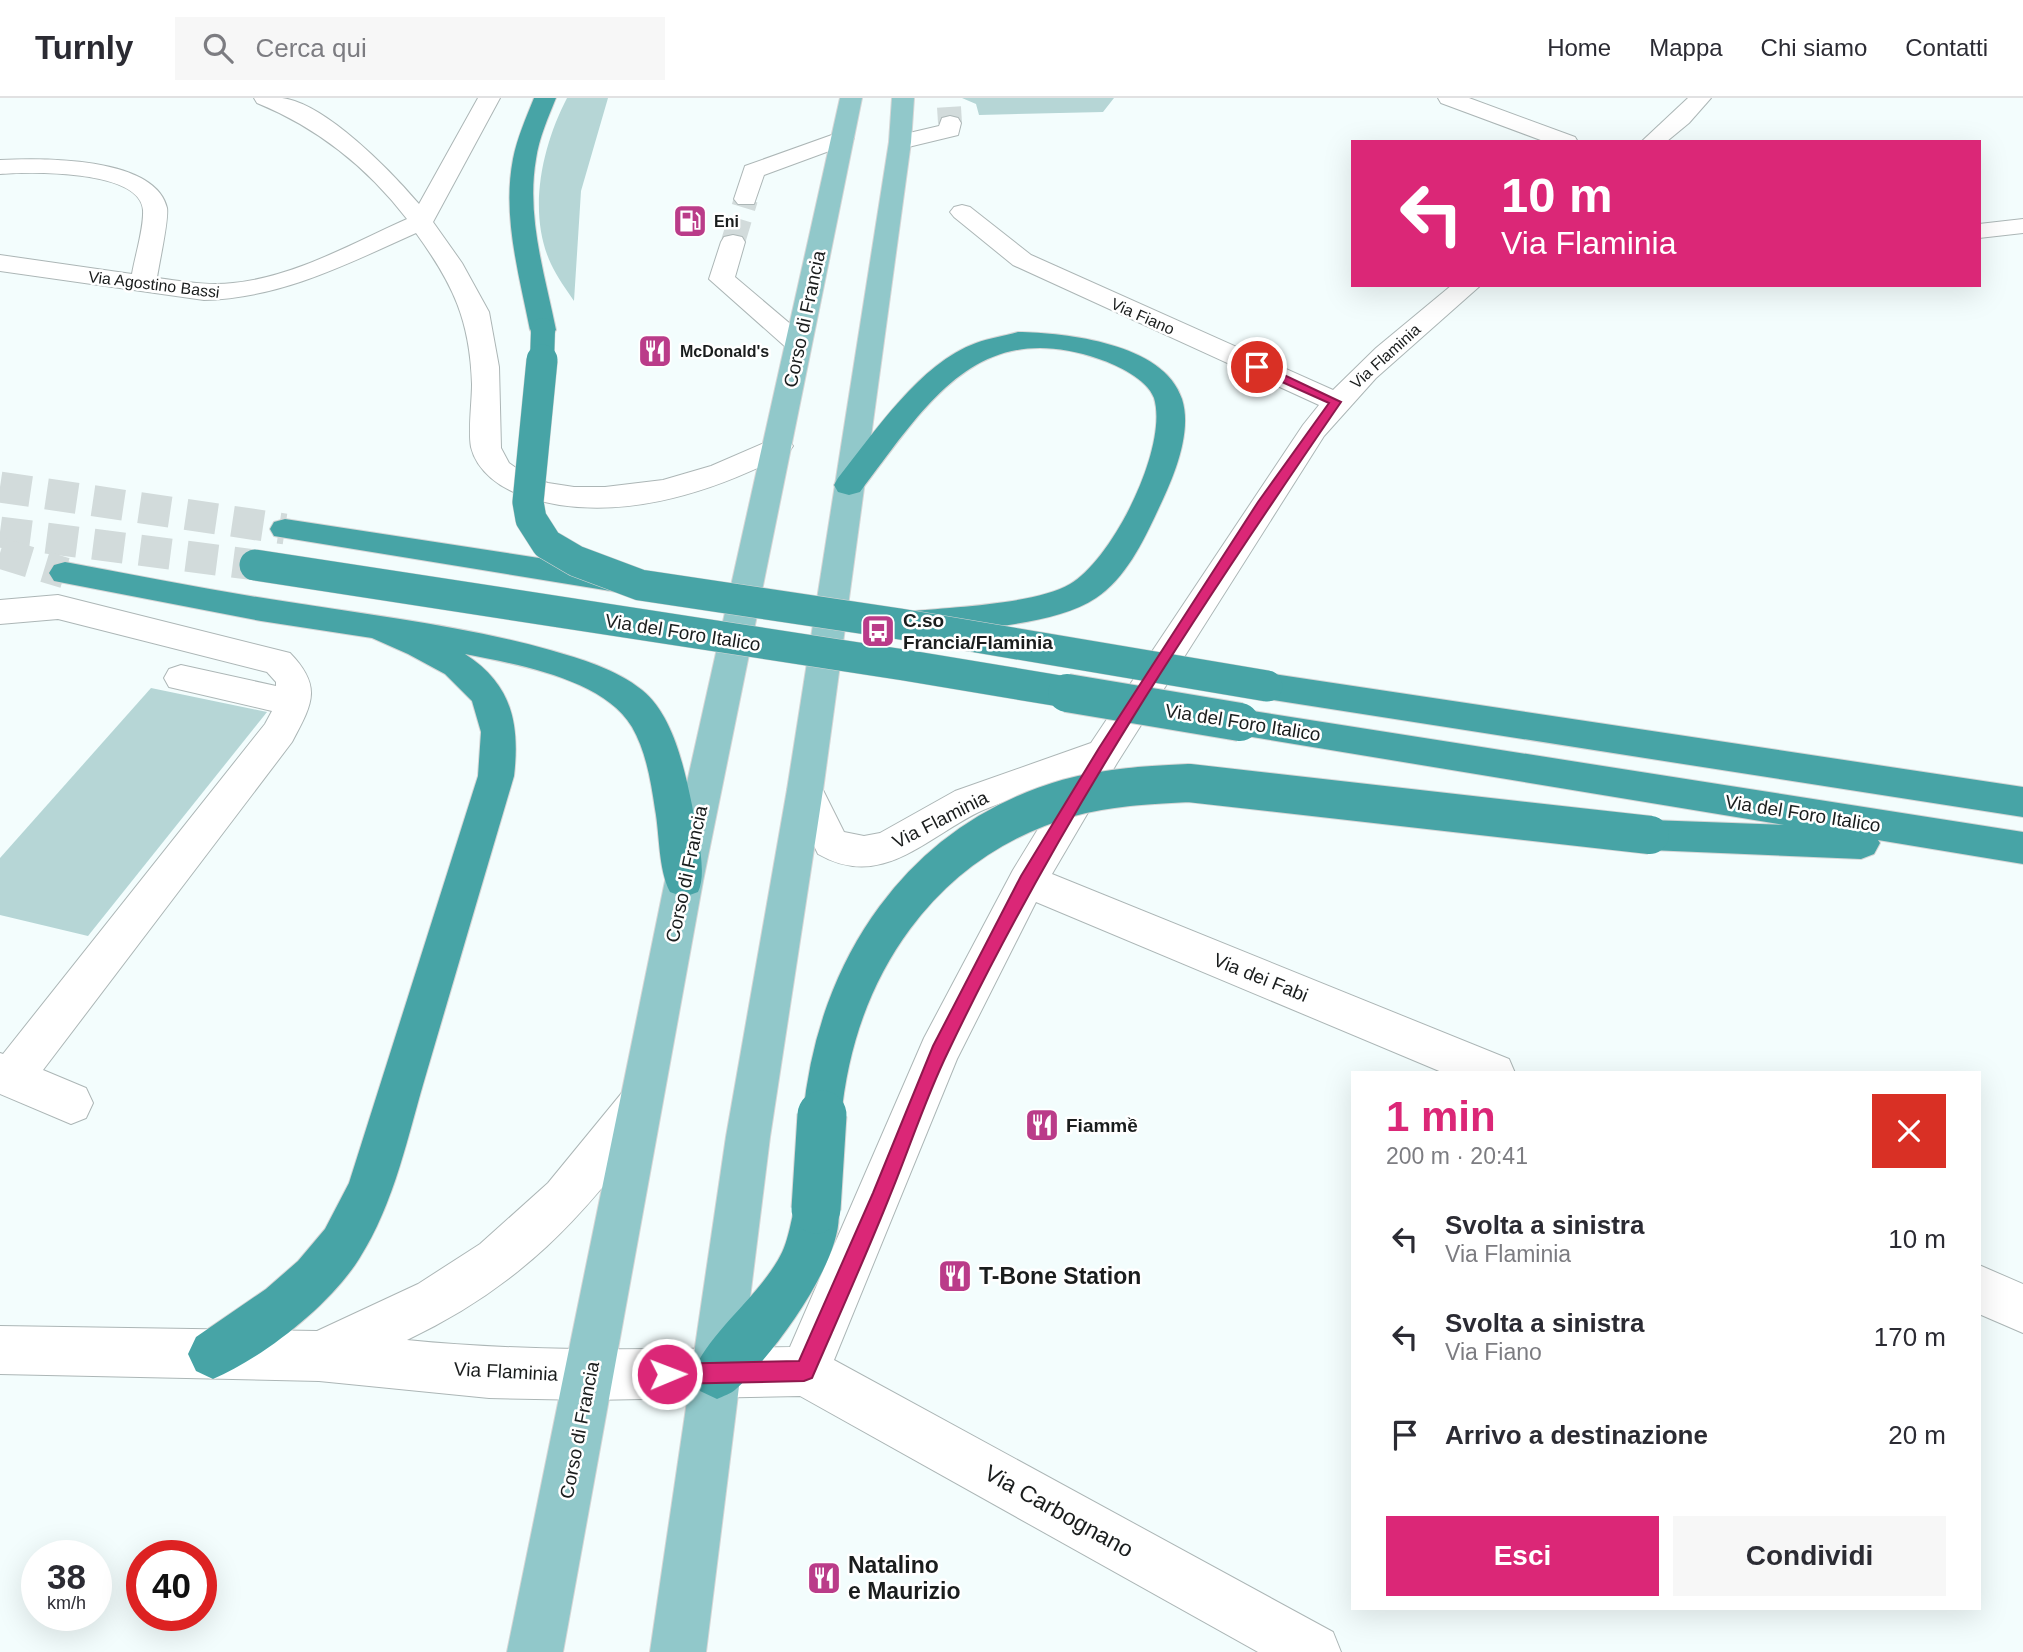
<!DOCTYPE html>
<html lang="it">
<head>
<meta charset="utf-8">
<style>
  body { margin:0; font-family:Helvetica,sans-serif; background:#f7f7f7; color:#2b2b33; height:100vh; display:flex; flex-direction:column; font-size:26px; white-space:nowrap }
  * { box-sizing:border-box; margin:0 }
  p { font-size:23px; color:#7c7c81 }
  .icon { flex:none; width:38px; height:38px; fill:none; stroke:currentColor; stroke-width:2; stroke-linecap:round; stroke-linejoin:round }
  .map { position:relative; flex:1; overflow:hidden }
  .drawer { position:absolute; left:1351px; top:973px; width:630px; height:539px; display:flex; flex-direction:column; background:#fff; border-radius:0px; box-shadow:0 7px 28px #0002 }
  .drawer>* { flex:none }
  .guide { position:absolute; left:1351px; top:42px; width:630px; height:147px; border-radius:0px; box-shadow:0 7px 28px #0002; background:#db2777; color:#fff; overflow:hidden }
  .speed { position:absolute; left:21px; top:1442px; display:flex; gap:14px; font-size:35px; font-weight:700; text-align:center }
  .speed>* { display:grid; place-content:center; width:91px; height:91px; border-radius:50%; background:#fff; box-shadow:0 7px 28px #0002; line-height:1 }
  .speed small { font-size:18px; font-weight:400 }
  .speed .limit { border:10px solid #d22; background:#fff; color:#111 }
  .pin { position:absolute; display:grid; place-items:center; width:60px; height:60px; color:#fff; margin:-30px; border:4px solid #fff; border-radius:50%; box-shadow:0 2px 7px #0007 }
  .me { position:absolute; width:77px; margin:-38px; rotate:89deg; stroke-linejoin:round; filter:drop-shadow(0 0 5px #0008) }
  .turn { display:flex; align-items:center; gap:24px; height:147px; padding:0 35px; font-size:32px }
  .turn .icon { width:91px; height:91px; stroke-width:2.5 }
  .turn b { display:block; font-size:49px; line-height:60px }
  .round { display:grid; place-items:center; flex:none; width:74px; height:74px; border-radius:0px; background:#f7f7f7 }
  .overview { display:flex; align-items:center; justify-content:space-between; height:119px; padding:0 35px }
  h1 { font-size:42px; font-weight:600; line-height:52px; color:#db2777 }
  .action { display:flex; gap:14px; margin-top:auto; padding:14px 35px }
  .action a { flex:1; height:80px; border-radius:0px; background:#db2777; color:#fff; font-size:28px; font-weight:600; line-height:80px; text-align:center }
  .action a+a { background:#f7f7f7; color:#2b2b33 }
  ul { padding:0; list-style:none }
  li { display:flex; align-items:center; gap:21px; height:98px; padding:0 35px }
  li div { flex:1 }
  li b { display:block; font-size:26px }
  li em { font-style:normal }
  header { display:flex; align-items:center; gap:42px; box-sizing:border-box; height:98px; padding:0 35px; background:#fff; border-bottom:2px solid #e1e1e2 }
  header strong { font-size:33px }
  nav { display:flex; gap:38px; margin-inline-start:auto; font-size:24px }
  .search { width:490px; height:63px; background:#f7f7f7; display:flex; align-items:center; gap:18px; box-sizing:border-box; padding:0 24px; border-radius:0px; color:#7c7c81; font-size:26px }
  .map>svg:first-child { display:block }
  .green { fill:#b6d6d6 }
  .lines { fill:none; stroke-linecap:round; stroke-linejoin:round }
  .minor-tunnel { stroke:#d2dbdb; stroke-width:24; stroke-dasharray:24 12; stroke-linecap:butt }
  .highway-tunnel { stroke:#d2dbdb; stroke-width:31; stroke-dasharray:31 16; stroke-linecap:butt }
  .minor-casing { stroke:#acb6b6; stroke-width:2 }
  .major-casing { stroke:#d6d6d6; stroke-width:2 }
  .highway-casing { stroke:#d6d6d6; stroke-width:2 }
  .minor { fill:#fff; fill-rule:evenodd }
  .major { fill:#91c8ca; fill-rule:evenodd }
  .highway { fill:#47a4a6; fill-rule:evenodd }
  .highway-bridge-far3-casing { stroke:#d6d6d6; stroke-width:25; stroke-linecap:butt }
  .highway-bridge-far2-casing { stroke:#d6d6d6; stroke-width:32; stroke-linecap:butt }
  .highway-bridge-far1-casing { stroke:#d6d6d6; stroke-width:40; stroke-linecap:butt }
  .highway-bridge-casing { stroke:#d6d6d6; stroke-width:51; stroke-linecap:butt }
  .highway-bridge-far3 { stroke:#47a4a6; stroke-width:24 }
  .highway-bridge-far2 { stroke:#47a4a6; stroke-width:31 }
  .highway-bridge-far1 { stroke:#47a4a6; stroke-width:38 }
  .highway-bridge { stroke:#47a4a6; stroke-width:49 }
  .route { fill:#db2777; stroke:#8e194d; stroke-width:2 }
  .labels { text-anchor:middle; stroke-width:5; stroke-linejoin:round; paint-order:stroke }
  .far-poi-label { font-size:16px; font-weight:bold; fill:#1a1d1d; stroke:#fff; text-anchor:start }
  .far-street-label { font-size:16px; fill:#1a1d1d; stroke:#fff }
  .street-label { font-size:19px; fill:#1a1d1d; stroke:#fff }
  .poi-label { font-size:19px; font-weight:bold; fill:#1a1d1d; stroke:#fff; text-anchor:start }
  .near-poi-label { font-size:23px; font-weight:bold; fill:#1a1d1d; stroke:#fff; text-anchor:start }
  .near-street-label { font-size:23px; fill:#1a1d1d; stroke:#fff }
</style>
</head>
<body>
<header>
<strong>Turnly</strong>
<div class="search"><svg class="icon" aria-label="search" viewBox="0 0 24 24"><circle cx="10" cy="10" r="6"/><path d="M15 15l6 6"/></svg>Cerca qui</div>
<nav><a>Home</a><a>Mappa</a><a>Chi siamo</a><a>Contatti</a></nav>
</header>
<div class="map">
<svg width="2023" height="1554" viewBox="0 0 2023 1554">
  <rect width="100%" height="100%" fill="#f3fdfd"/>
  <!-- green -->
  <g class="green">
    <path d="M 567,0 L 608,0 L 581,93 L 574,203 C 566,191 557,179 551,166 C 527,115 542,48 567,0 Z"/>
    <path d="M 962,0 L 1114,0 L 1103,14 L 979,17 L 976,6 Z"/>
    <path d="M 151,590 L 267,614 L 88,838 L 0,817 L 0,760 Z"/>
  </g>
  <g class="lines">
    <!-- minor-tunnel -->
    <g class="minor-tunnel">
      <path d="M 949,9 L 950,25"/>
      <path d="M 733,144 L 746,101"/>
    </g>
    <!-- highway-tunnel -->
    <g class="highway-tunnel">
      <path d="M 0,389 L 285,431"/>
      <path d="M 0,434 L 255,467"/>
      <path d="M 0,455 L 65,475"/>
    </g>
    <!-- minor casing -->
    <g class="minor-casing">
      <g id="minor">
        <path d="M 254,0 C 263,0 273,0 282,0 C 325,5 391,73 419,106 L 478,0 L 500,0 L 433,124 L 462,165 L 489,214 L 499,269 L 501,350 L 509,365 L 529,379 L 548,385 L 574,389 L 605,389 L 663,382 L 711,368 L 778,339 L 788,341 L 793,348 L 788,355 C 710,396 611,428 523,398 C 501,390 477,374 471,349 C 468,332 472,304 472,286 C 470,222 453,186 416,135 C 347,166 282,200 204,202 L 0,173 L 0,157 L 132,176 C 135,158 144,130 143,112 C 140,71 28,74 0,76 L 0,62 C 40,60 155,58 167,110 C 169,122 159,165 157,180 C 182,183 207,188 233,185 C 294,179 351,146 407,121 C 367,69 318,30 257,5 Z"/>
        <path d="M 1438,0 L 1469,0 L 1575,39 L 1578,44 L 1546,44 L 1441,5 Z"/>
        <path d="M 1688,0 L 1711,0 L 1689,25 L 1666,44 L 1641,44 Z"/>
        <path d="M 950,18 L 958,20 L 961,25 L 958,37 L 900,51 L 892,49 L 889,44 L 892,39 L 939,28 L 942,20 Z"/>
        <path d="M 843,33 L 851,35 L 854,40 L 851,45 L 764,77 L 754,106 L 738,106 L 734,101 L 745,68 Z"/>
        <path d="M 962,107 L 970,109 L 1031,157 L 1333,292 L 1376,250 L 1452,187 L 1481,187 L 1376,280 L 1324,338 L 1117,665 L 1052,776 L 1509,961 L 1515,975 L 1444,975 L 1036,804 L 957,961 L 834,1262 L 1333,1534 L 1341,1554 L 1258,1554 L 800,1298 L 590,1302 L 489,1300 L 319,1283 L 0,1276 L 0,1228 L 317,1233 L 418,1186 L 480,1146 L 548,1085 L 625,991 L 640,985 L 655,991 L 662,1006 L 655,1021 C 584,1120 519,1189 407,1242 C 535,1255 662,1251 790,1249 L 924,940 L 1013,772 L 1068,682 C 1040,692 1009,701 981,713 C 926,739 882,793 818,756 L 787,692 L 792,682 L 805,677 L 818,682 L 844,734 L 864,738 L 880,735 L 955,693 L 1091,645 L 1303,327 L 1319,307 L 1013,167 L 954,119 L 950,114 L 954,109 Z"/>
        <path d="M 2023,121 L 2023,135 L 1979,140 L 1979,126 Z"/>
        <path d="M 733,137 L 742,139 L 745,144 L 735,179 L 807,240 L 811,246 L 807,252 L 798,254 L 789,252 L 709,181 L 721,144 L 724,139 Z"/>
        <path d="M 58,497 L 290,555 C 323,589 312,606 292,644 L 43,972 L 86,990 L 93,1005 L 86,1020 L 71,1026 L 0,996 L 0,955 L 3,956 L 265,626 L 272,613 L 169,589 L 164,580 L 169,571 L 181,567 L 276,588 L 276,584 L 267,574 L 58,521 L 0,526 L 0,502 Z"/>
        <path d="M 1979,1167 L 2023,1186 L 2023,1235 L 1979,1216 Z"/>
      </g>
    </g>
    <!-- major casing -->
    <g class="major-casing">
      <g id="major">
        <path d="M 840,0 L 862,0 L 703,783 L 563,1554 L 507,1554 L 665,783 Z"/>
        <path d="M 892,0 L 914,0 L 911,44 L 823,692 L 770,1039 L 706,1554 L 650,1554 L 726,1039 L 787,692 L 889,44 Z"/>
      </g>
    </g>
    <!-- highway casing -->
    <g class="highway-casing">
      <g id="highway">
        <path d="M 534,0 L 556,0 C 548,20 539,40 536,61 C 526,119 545,177 556,232 L 552,238 L 543,240 L 534,238 L 530,232 C 519,176 502,118 513,61 C 517,40 526,20 534,0 Z"/>
        <path d="M 1018,234 C 1066,235 1164,245 1182,301 C 1193,336 1172,383 1157,414 C 1143,444 1125,481 1096,500 C 1051,530 958,531 904,538 L 892,534 L 888,526 L 892,518 L 904,514 C 948,509 1034,507 1070,486 C 1112,462 1169,349 1154,300 C 1147,281 1117,267 1099,261 C 976,218 925,309 860,394 L 849,397 L 838,394 L 834,387 L 838,380 C 874,335 920,265 976,245 C 989,240 1004,238 1018,234 Z"/>
        <path d="M 285,421 L 617,472 L 628,475 L 633,483 L 628,491 L 617,494 L 274,438 L 270,431 L 274,424 Z"/>
        <path d="M 65,464 C 140,478 214,493 289,504 C 377,518 464,528 550,552 C 581,561 616,571 642,592 C 673,617 684,669 692,707 C 696,730 708,774 698,794 L 684,799 L 670,794 C 658,770 660,738 655,711 C 651,684 646,653 632,629 C 604,581 516,566 465,556 C 512,586 520,626 514,678 C 485,776 456,874 427,973 C 408,1036 395,1105 359,1161 C 330,1207 263,1260 213,1281 L 196,1273 L 188,1256 L 196,1239 L 266,1191 L 298,1163 L 325,1131 L 349,1085 L 478,678 L 481,634 L 472,603 L 445,576 L 408,556 L 372,540 L 261,523 L 54,483 L 49,475 L 54,467 Z"/>
        <path d="M 1267,575 L 2023,689 L 2023,719 L 1267,601 L 1255,597 L 1250,588 L 1255,579 Z"/>
        <path d="M 1240,611 L 2023,734 L 2023,766 L 1878,742 L 1880,745 L 1874,756 L 1861,761 L 1650,752 L 1637,748 L 1631,737 L 1637,726 L 1650,722 L 1784,727 L 1240,637 L 1228,634 L 1222,624 L 1228,614 Z"/>
        <path d="M 816,1088 L 832,1095 C 834,1099 838,1105 838,1110 C 847,1159 771,1259 736,1291 C 731,1296 723,1298 717,1301 L 700,1293 L 692,1276 C 710,1233 754,1203 778,1162 C 791,1141 790,1117 800,1095 Z"/>
      </g>
    </g>
    <!-- minor -->
    <use href="#minor" class="minor"/>
    <!-- major -->
    <use href="#major" class="major"/>
    <!-- highway -->
    <use href="#highway" class="highway"/>
    <!-- highway-bridge-far3 casing -->
    <g class="highway-bridge-far3-casing">
      <path id="highway-bridge-far3" d="M 542,263 L 543,232"/>
    </g>
    <!-- highway-bridge-far2 casing -->
    <g class="highway-bridge-far2-casing">
      <g id="highway-bridge-far2">
        <path d="M 542,262 L 528,404 L 531,421 L 547,446 L 576,463 L 640,487 L 900,526 L 1267,588"/>
        <path d="M 255,467 L 904,567 L 1078,596"/>
      </g>
    </g>
    <!-- highway-bridge-far1 casing -->
    <g class="highway-bridge-far1-casing">
      <g id="highway-bridge-far1">
        <path d="M 1067,595 L 1240,624"/>
        <path d="M 822,1019 C 836,870 920,743 1068,700 C 1108,689 1148,687 1189,685 L 1650,737"/>
      </g>
    </g>
    <!-- highway-bridge casing -->
    <g class="highway-bridge-casing">
      <path id="highway-bridge" d="M 816,1111 L 822,1017"/>
    </g>
    <!-- highway-bridge-far3 -->
    <use href="#highway-bridge-far3" class="highway-bridge-far3"/>
    <!-- highway-bridge-far2 -->
    <use href="#highway-bridge-far2" class="highway-bridge-far2"/>
    <!-- highway-bridge-far1 -->
    <use href="#highway-bridge-far1" class="highway-bridge-far1"/>
    <!-- highway-bridge -->
    <use href="#highway-bridge" class="highway-bridge"/>
  </g>
  <!-- route -->
  <path class="route" d="M 1253,266 L 1261,266 L 1341,304 C 1198,512 1057,725 948,954 C 925,1001 909,1052 889,1100 C 865,1160 838,1220 812,1280 L 804,1283 L 667,1286 L 659,1283 L 656,1276 L 659,1269 L 667,1266 L 799,1263 L 873,1095 L 933,948 L 1021,778 L 1099,650 L 1258,404 L 1329,305 L 1253,271 Z"/>
  <!-- icons -->
  <defs>
    <g id="fuel-square" transform="scale(1.75)"><rect x="-9" y="-9" width="18" height="18" rx="4" fill="#ba3c89" stroke="#fff"/><path d="M-5.5-6h7V0h2V4h1.3V-2.5L3-4.5l.8-.8L6-3V5H2.5V1h-1V6h-7ZM-4.2-4.7v3.2H.2V-4.7Z" fill="#fff"/></g>
    <g id="restaurant-square" transform="scale(1.75)"><rect x="-9" y="-9" width="18" height="18" rx="4" fill="#ba3c89" stroke="#fff"/><path d="M-5-6h1v4h1v-4h1v4h1v-4h1v5L-1.5 .5V6h-2V.5L-5-1ZM5-6V6H3V1.5H1.5Q1.5-4 5-6Z" fill="#fff"/></g>
    <g id="bus-square" transform="scale(1.75)"><rect x="-9" y="-9" width="18" height="18" rx="4" fill="#ba3c89" stroke="#fff"/><path d="M-5-6H5V4H4V6H2V4H-2V6H-4V4H-5ZM-3.5-4V0h7V-4ZM-3.5 1.2v1.5H-2V1.2ZM2 1.2v1.5H3.5V1.2Z" fill="#fff"/></g>
  </defs>
  <g fill-rule="evenodd">
    <use href="#fuel-square" x="690" y="123"/>
    <use href="#restaurant-square" x="655" y="253"/>
    <use href="#bus-square" x="878" y="533"/>
    <use href="#restaurant-square" x="1042" y="1027"/>
    <use href="#restaurant-square" x="955" y="1178"/>
    <use href="#restaurant-square" x="824" y="1480"/>
  </g>
  <g class="labels">
    <!-- far-poi labels -->
    <g class="far-poi-label">
      <text x="714" y="129">Eni</text>
      <text x="680" y="259">McDonald's</text>
    </g>
    <!-- far-street labels -->
    <g class="far-street-label">
      <text transform="translate(154 186) rotate(7)" y="6">Via Agostino Bassi</text>
      <text transform="translate(1143 218) rotate(24)" y="6">Via Fiano</text>
      <text transform="translate(1385 258) rotate(-42)" y="6">Via Flaminia</text>
    </g>
    <!-- street labels -->
    <g class="street-label">
      <text transform="translate(804 221) rotate(-78)" y="7">Corso di Francia</text>
      <text transform="translate(683 534) rotate(9)" y="7">Via del Foro Italico</text>
      <text transform="translate(1243 624) rotate(9)" y="7">Via del Foro Italico</text>
      <text transform="translate(1803 715) rotate(9)" y="7">Via del Foro Italico</text>
      <text transform="translate(940 721) rotate(-27)" y="7">Via Flaminia</text>
      <text transform="translate(686 776) rotate(-78)" y="7">Corso di Francia</text>
      <text transform="translate(1261 879) rotate(22)" y="7">Via dei Fabi</text>
      <text transform="translate(506 1273) rotate(3)" y="7">Via Flaminia</text>
      <text transform="translate(579 1332) rotate(-79)" y="7">Corso di Francia</text>
    </g>
    <!-- poi labels -->
    <g class="poi-label">
      <text x="903" y="529">C.so<tspan x="903" dy="22">Francia/Flaminia</tspan></text>
      <text x="1066" y="1034">Fiammề</text>
    </g>
    <!-- near-poi labels -->
    <g class="near-poi-label">
      <text x="979" y="1186">T-Bone Station</text>
      <text x="848" y="1475">Natalino<tspan x="848" dy="26">e Maurizio</tspan></text>
    </g>
    <!-- near-street labels -->
    <g class="near-street-label">
      <text transform="translate(1059 1413) rotate(29)" y="8">Via Carbognano</text>
    </g>
  </g>
</svg>
<div class="speed"><div>38<small>km/h</small></div><div class="limit">40</div></div>
<div class="pin" style="left:1257px;top:269px;background:#d93025"><svg class="icon" aria-label="arrive" viewBox="0 0 24 24"><path d="M6 21V4h12l-3 4 3 4H6"/></svg></div>
<svg class="me" style="left:667px;top:1276px" viewBox="-20 -20 40 40"><circle r="17" fill="#db2777" stroke="#fff" stroke-width="3"/><path d="M0-11L8 9 0 5-8 9z" fill="#fff"/></svg>
<div class="guide">
<div class="turn"><svg class="icon" aria-label="left" viewBox="0 0 24 24"><path d="M17 20v-9H6M10 6l-5 5 5 5"/></svg><div><b>10 m</b>Via Flaminia</div></div>
</div>
<section class="drawer">
<div class="overview"><div><h1>1 min</h1><p>200 m · 20:41</p></div><a class="round" style="background:#d93025;color:#fff"><svg class="icon" aria-label="close" viewBox="0 0 24 24"><path d="M6 6l12 12M18 6L6 18"/></svg></a></div>
<ul>
<li><svg class="icon" aria-label="left" viewBox="0 0 24 24"><path d="M17 20v-9H6M10 6l-5 5 5 5"/></svg><div><b>Svolta a sinistra</b><p>Via Flaminia</p></div><em>10 m</em></li>
<li><svg class="icon" aria-label="left" viewBox="0 0 24 24"><path d="M17 20v-9H6M10 6l-5 5 5 5"/></svg><div><b>Svolta a sinistra</b><p>Via Fiano</p></div><em>170 m</em></li>
<li><svg class="icon" aria-label="arrive" viewBox="0 0 24 24"><path d="M6 21V4h12l-3 4 3 4H6"/></svg><div><b>Arrivo a destinazione</b></div><em>20 m</em></li>
</ul>
<div class="action"><a>Esci</a><a>Condividi</a></div>
</section>
</div>
</body>
</html>
